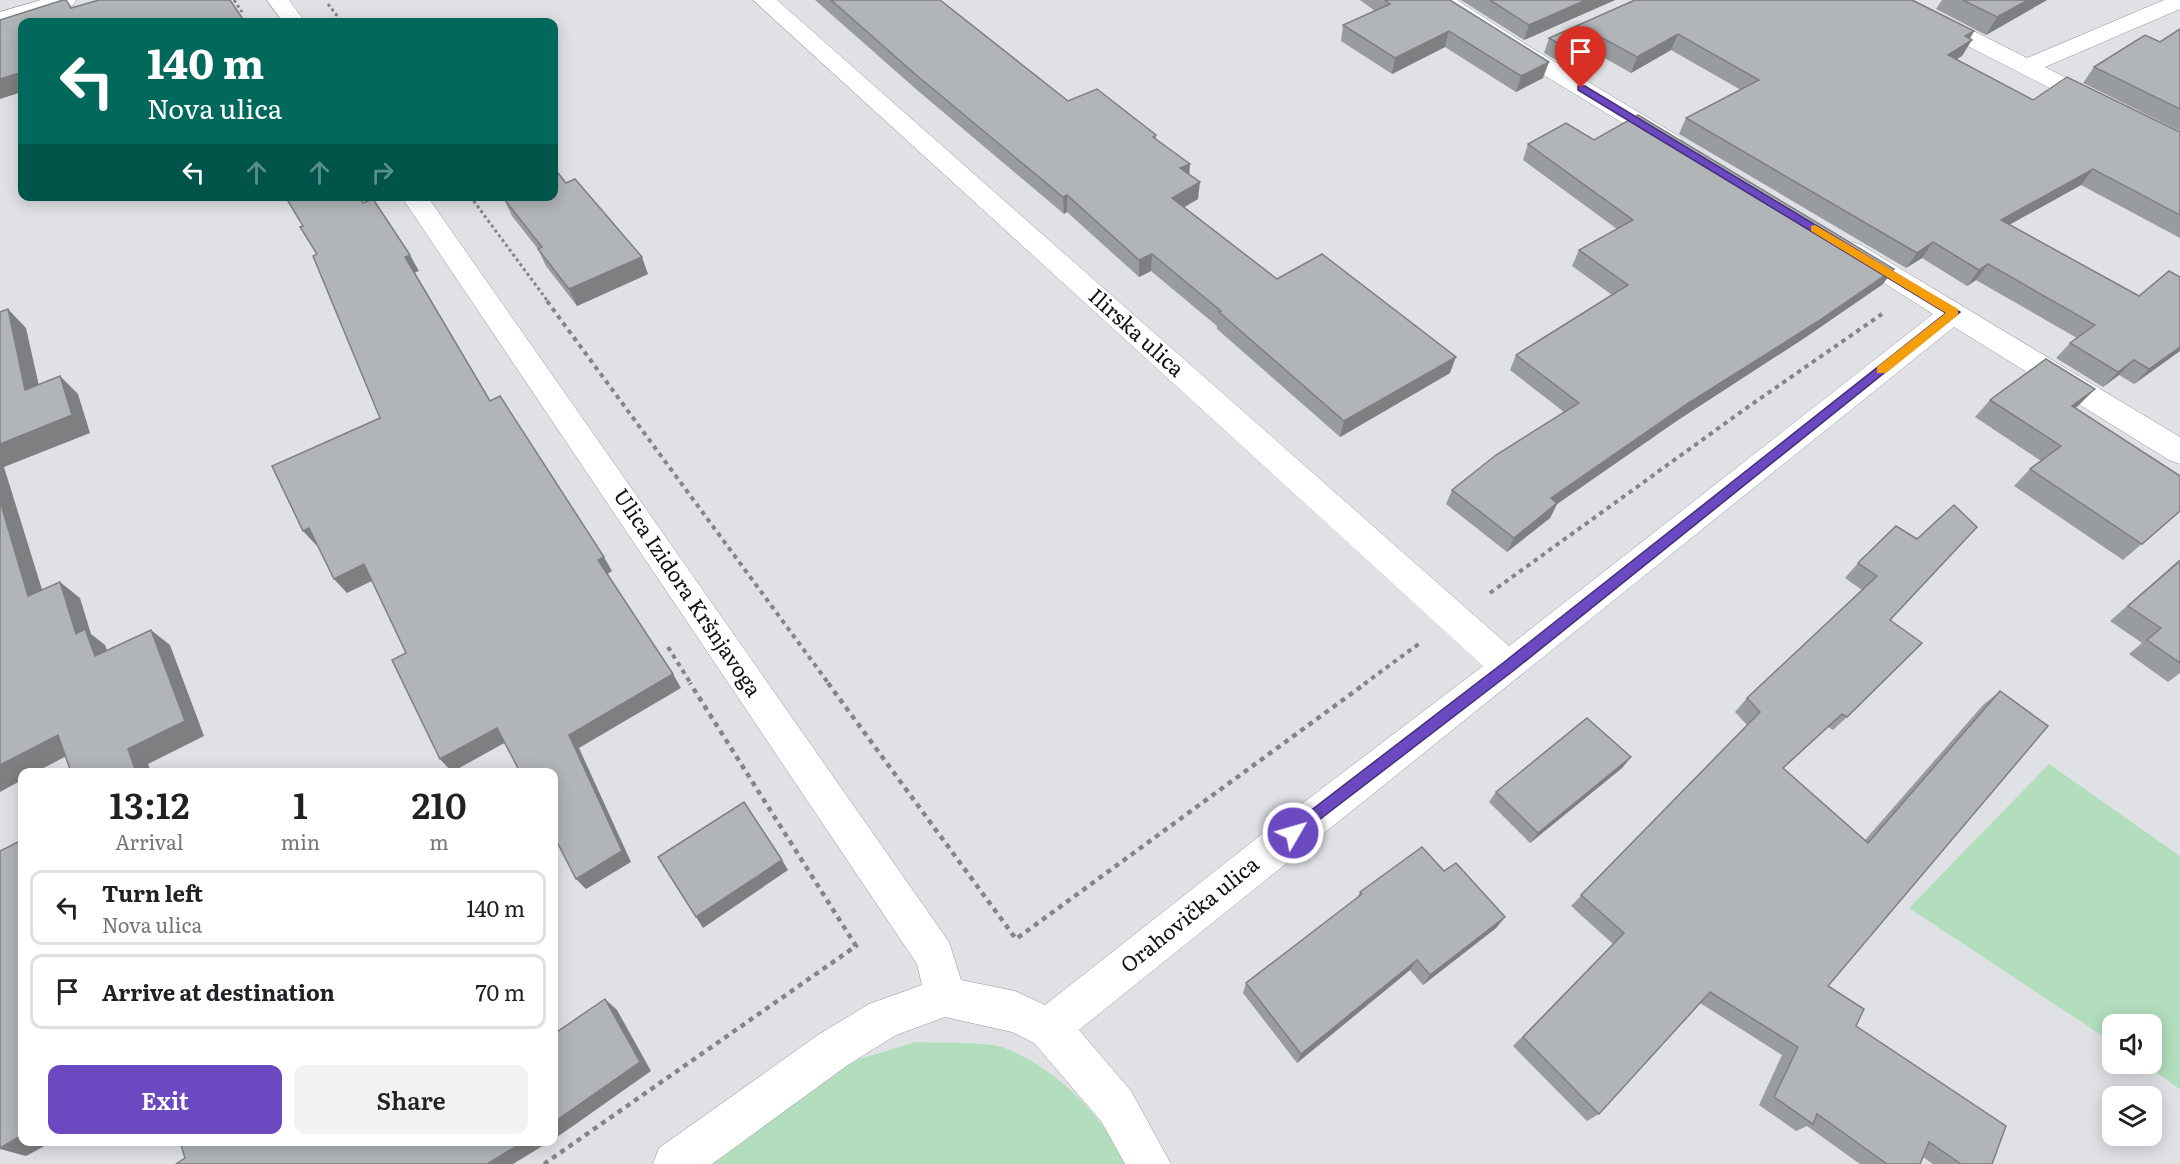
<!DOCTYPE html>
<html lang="en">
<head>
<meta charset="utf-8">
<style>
  body { margin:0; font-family:Literata,serif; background:#f2f2f2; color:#202124; height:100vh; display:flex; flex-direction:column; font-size:22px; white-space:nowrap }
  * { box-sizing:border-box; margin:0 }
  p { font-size:20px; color:#757577 }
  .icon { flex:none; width:33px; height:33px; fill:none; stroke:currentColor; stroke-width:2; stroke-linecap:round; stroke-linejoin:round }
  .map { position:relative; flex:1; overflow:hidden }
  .details { position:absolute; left:18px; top:768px; width:540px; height:378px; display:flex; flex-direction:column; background:#fff; border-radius:12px; box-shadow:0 3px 15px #0003 }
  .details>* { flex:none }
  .hud { position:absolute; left:18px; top:18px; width:540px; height:183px; border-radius:12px; box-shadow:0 3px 15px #0003; background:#00695c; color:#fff; overflow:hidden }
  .fabs { position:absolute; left:2102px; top:1014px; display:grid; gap:12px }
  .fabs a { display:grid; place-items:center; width:60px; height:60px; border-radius:12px; background:#fff; box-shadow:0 3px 15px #0003; font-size:30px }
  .pin { position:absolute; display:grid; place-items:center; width:51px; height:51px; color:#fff; margin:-62px -26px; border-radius:50% 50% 50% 0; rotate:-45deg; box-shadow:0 0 6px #0007 }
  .pin .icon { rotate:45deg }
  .me { position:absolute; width:66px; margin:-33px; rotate:52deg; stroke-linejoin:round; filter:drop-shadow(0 0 4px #0008) }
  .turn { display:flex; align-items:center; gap:21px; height:126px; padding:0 30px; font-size:27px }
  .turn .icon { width:78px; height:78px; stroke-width:2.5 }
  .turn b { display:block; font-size:42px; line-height:51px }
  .lanes { display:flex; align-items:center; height:57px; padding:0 30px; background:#0003; justify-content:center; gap:30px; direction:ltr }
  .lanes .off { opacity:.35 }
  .eta { display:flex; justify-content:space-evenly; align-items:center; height:102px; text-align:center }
  .eta b { font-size:36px; font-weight:600; line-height:42px }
  .action { display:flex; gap:12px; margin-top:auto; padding:12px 30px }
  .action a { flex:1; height:69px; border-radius:12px; background:#6a49c1; color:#fff; font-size:24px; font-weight:600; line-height:69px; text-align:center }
  .action a+a { background:#f2f2f2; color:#202124 }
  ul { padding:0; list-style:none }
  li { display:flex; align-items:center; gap:18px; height:75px; margin:0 12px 9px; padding:0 18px; border:3px solid #e0e0e0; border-radius:12px }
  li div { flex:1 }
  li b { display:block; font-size:22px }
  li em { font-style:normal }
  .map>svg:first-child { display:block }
  .green { fill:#b2debd }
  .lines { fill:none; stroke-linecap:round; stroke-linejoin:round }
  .minor-casing { stroke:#95979a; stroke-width:1 }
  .path-far2 { stroke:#848588; stroke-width:3; stroke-dasharray:3 3; stroke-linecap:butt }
  .path-far1 { stroke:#848588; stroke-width:4; stroke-dasharray:4.5 4.5; stroke-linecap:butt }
  .path { stroke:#848588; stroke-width:4.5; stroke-dasharray:5 5; stroke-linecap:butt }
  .minor { fill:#fff; fill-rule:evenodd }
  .wall { fill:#999c9e }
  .shaded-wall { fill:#7d7f81 }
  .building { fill:#b2b5b8; stroke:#7d7f81; stroke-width:1.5 }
  .route { fill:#6a49c1; stroke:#452f7d; stroke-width:1.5 }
  .slow { fill:#f59e0b }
  .labels { text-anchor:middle; stroke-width:4.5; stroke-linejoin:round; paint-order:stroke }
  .street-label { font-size:21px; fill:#111112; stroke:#fff }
</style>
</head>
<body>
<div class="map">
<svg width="2180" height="1164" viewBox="0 0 2180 1164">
  <rect width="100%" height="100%" fill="#dfe1e5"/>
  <!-- green -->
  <g class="green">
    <path d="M 2049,764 L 2180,856 L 2180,1089 L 2144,1064 L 2151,1064 L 2151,1024 L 2112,1024 L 2112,1042 L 1909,908 Z"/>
    <path d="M 916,1042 C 935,1043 987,1042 1002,1047 C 1055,1067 1102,1114 1126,1164 L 705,1164 L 812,1086 L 860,1059 Z"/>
  </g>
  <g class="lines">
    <!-- minor casing -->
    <g class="minor-casing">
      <g id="minor">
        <path d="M 41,0 L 76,0 L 73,5 L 0,26 L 0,12 Z"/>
        <path d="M 267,0 L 289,0 L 305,22 L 283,22 Z"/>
        <path d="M 753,0 L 777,0 L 1509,646 L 1933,314 L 1843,257 L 1839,251 L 1843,245 L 1852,242 L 1861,245 L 2180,437 L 2180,464 L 2169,460 L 1954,327 L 1079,1030 L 1131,1091 L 1171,1164 L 1125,1164 L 1101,1121 L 1034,1043 L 1012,1032 L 945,1017 L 896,1035 L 848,1065 L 712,1164 L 653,1164 L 659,1148 L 818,1035 L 869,1004 L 922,985 L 917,964 L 401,196 L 427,196 L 949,942 L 961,980 L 1015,991 L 1045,1005 L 1262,834 L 1483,666 Z"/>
        <path d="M 1431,0 L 1457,0 L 1530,47 L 1680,137 L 1683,142 L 1680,147 L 1671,150 L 1662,147 L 1514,57 L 1434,5 Z"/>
        <path d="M 1884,0 L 1912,0 L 2027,58 L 2164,0 L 2180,0 L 2180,9 L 2045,67 L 2105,98 L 2109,103 L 2105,108 L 2097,110 L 2089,108 L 1887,5 Z"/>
      </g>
    </g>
    <!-- path-far2 -->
    <g class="path-far2">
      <path d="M 234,0 L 242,12"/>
      <path d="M 328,4 L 342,22"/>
      <path d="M 470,196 L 549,303"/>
    </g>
    <!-- path-far1 -->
    <g class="path-far1">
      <path d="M 547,301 L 829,684"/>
      <path d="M 1490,593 L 1745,409 L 1882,314"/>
      <path d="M 668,647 L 691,684"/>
      <path d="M 1364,684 L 1420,643"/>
    </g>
    <!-- path -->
    <g class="path">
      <path d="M 828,683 L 1016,939 L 1366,683"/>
      <path d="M 544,1164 L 856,946 L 690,683"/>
    </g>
    <!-- minor -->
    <use href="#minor" class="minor"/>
  </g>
  <!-- wall -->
  <g class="wall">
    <path d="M 815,0 L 940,0 L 1068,101 L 1156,135 L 1156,139 L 1189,175 L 1198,199 L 1184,207 L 1277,279 L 1450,373 L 1340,437 L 1217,329 L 1217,326 L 1151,271 L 1139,277 L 1067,212 L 1064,214 L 917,90 Z"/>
    <path d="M 1360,0 L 1450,0 L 1543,78 L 1516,92 L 1445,47 L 1392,74 L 1341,41 L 1343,25 L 1375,11 Z"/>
    <path d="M 1461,0 L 1615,0 L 1524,40 Z"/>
    <path d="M 1635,0 L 1974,31 L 1970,39 L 1962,56 L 1956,59 L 2033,100 L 2180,132 L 2180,238 L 2081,185 L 2009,225 L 2180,351 L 2134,384 L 2119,375 L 2103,387 L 2056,358 L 2070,343 L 2077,338 L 1976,280 L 1967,286 L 1922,258 L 1906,268 L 1679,134 L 1686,118 L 1741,90 L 1671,50 L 1631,73 L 1594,52 L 1566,66 L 1544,53 L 1549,38 Z"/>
    <path d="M 1942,0 L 2047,0 L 1986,35 L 1936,9 Z"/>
    <path d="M 2180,29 L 2180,131 L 2083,83 L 2094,67 L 2160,42 Z"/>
    <path d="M 1594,140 L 1883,284 L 1806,337 L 1678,420 L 1557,504 L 1550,518 L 1507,552 L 1446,504 L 1452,490 L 1564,412 L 1510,370 L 1516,355 L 1612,295 L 1572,266 L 1579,250 L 1617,229 L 1523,160 L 1528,144 Z"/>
    <path d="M 566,183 L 648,274 L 577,306 L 546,266 L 538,249 L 512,216 L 504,199 L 509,197 L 508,196 L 554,196 Z"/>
    <path d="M 2095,389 L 2075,408 L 2180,511 L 2123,560 L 2014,486 L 2030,469 L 2041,461 L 1975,417 L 1990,400 Z"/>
    <path d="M 1896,526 L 1890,620 L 1847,717 L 1833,730 L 1828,727 L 1783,768 L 1865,840 L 1983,705 L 2000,691 L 1828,986 L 1856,1026 L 1992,1164 L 1933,1164 L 1923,1157 L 1920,1164 L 1860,1164 L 1807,1126 L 1796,1131 L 1759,1105 L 1782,1055 L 1700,1003 L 1599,1114 L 1587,1121 L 1513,1046 L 1613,944 L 1571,906 L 1747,725 L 1735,712 L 1747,698 L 1862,590 L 1845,578 L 1858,563 Z"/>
    <path d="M 2180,559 L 2180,673 L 2168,682 L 2129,654 L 2142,643 L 2110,621 Z"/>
    <path d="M 1631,757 L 1622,768 L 1530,843 L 1489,802 L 1496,792 Z"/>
    <path d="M 1444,871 L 1505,917 L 1496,928 L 1423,985 L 1410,970 L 1297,1063 L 1243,993 L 1246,983 L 1357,898 L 1360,892 Z"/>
  </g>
  <!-- shaded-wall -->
  <g class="shaded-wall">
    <path d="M 1586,0 L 1615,0 L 1524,40 L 1529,25 Z"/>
    <path d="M 2028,0 L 2047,0 L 1986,35 L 1997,17 Z"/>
    <path d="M 1449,31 L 1445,47 L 1392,74 L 1395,58 Z"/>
    <path d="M 1974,31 L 1967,43 L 1972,40 L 1962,56 L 1938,70 L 1948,55 L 1965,36 Z"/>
    <path d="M 1678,34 L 1671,50 L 1631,73 L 1637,57 Z"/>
    <path d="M 1599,36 L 1594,52 L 1566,66 L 1571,51 Z"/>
    <path d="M 1549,62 L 1543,78 L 1516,92 L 1521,76 Z"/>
    <path d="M 22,72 L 22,92 L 0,99 L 0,79 Z"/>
    <path d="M 1190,164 L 1189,180 L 1180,168 Z"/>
    <path d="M 2093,169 L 2081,185 L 1989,236 L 2001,220 Z"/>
    <path d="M 1200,182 L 1198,199 L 1171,215 L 1172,198 Z"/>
    <path d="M 1067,195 L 1067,212 L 1064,214 L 1063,197 Z"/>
    <path d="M 1933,242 L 1922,258 L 1906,268 L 1917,253 Z"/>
    <path d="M 1152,254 L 1151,271 L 1139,277 L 1139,260 Z"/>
    <path d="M 410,255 L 419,271 L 414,273 L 405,257 Z"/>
    <path d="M 642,257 L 648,274 L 577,306 L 569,289 Z"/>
    <path d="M 1988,264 L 1976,280 L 1967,286 L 1979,270 Z"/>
    <path d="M 1894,269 L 1883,284 L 1806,337 L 1678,420 L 1557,504 L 1550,518 L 1507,552 L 1514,538 L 1551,498 L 1687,404 Z"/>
    <path d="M 8,309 L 26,328 L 44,408 L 25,390 Z"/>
    <path d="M 2180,347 L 2180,351 L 2134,384 L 2149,369 Z"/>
    <path d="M 1456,357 L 1450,373 L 1340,437 L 1344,421 Z"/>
    <path d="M 2134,360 L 2119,375 L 2103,387 L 2118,372 Z"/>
    <path d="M 60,376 L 78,394 L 90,433 L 4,467 L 49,612 L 28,596 L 0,501 L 0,444 Z"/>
    <path d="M 2095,389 L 2078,406 L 2055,423 L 2072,406 Z"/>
    <path d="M 309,528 L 322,542 L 316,545 L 303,531 Z"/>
    <path d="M 604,557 L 612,571 L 606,575 L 598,560 Z"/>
    <path d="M 364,564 L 376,579 L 347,593 L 334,579 Z"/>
    <path d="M 60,582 L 80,598 L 91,634 L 105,645 L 115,671 L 95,656 L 76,634 Z"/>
    <path d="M 151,630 L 170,645 L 204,736 L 148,764 L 151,772 L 136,772 L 128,749 Z"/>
    <path d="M 673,674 L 681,688 L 579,748 L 631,862 L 586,889 L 576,879 L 569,735 Z"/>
    <path d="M 497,728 L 508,741 L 452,772 L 440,759 Z"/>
    <path d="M 58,735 L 80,749 L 36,772 L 22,772 L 22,780 L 0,792 L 0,765 Z"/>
    <path d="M 1631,757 L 1622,768 L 1530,843 L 1538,833 Z"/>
    <path d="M 782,860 L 788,870 L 703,928 L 696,917 Z"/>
    <path d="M 1505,917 L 1496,928 L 1423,985 L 1430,975 Z"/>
    <path d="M 1417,960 L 1410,970 L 1297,1063 L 1301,1054 Z"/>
    <path d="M 605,999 L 617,1010 L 651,1071 L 573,1126 L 554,1139 L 554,1122 Z"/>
    <path d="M 22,1135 L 22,1142 L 52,1142 L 26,1156 L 0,1149 L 0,1148 Z"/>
    <path d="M 523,1142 L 549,1142 L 513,1164 L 487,1164 Z"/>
  </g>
  <!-- building -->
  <g class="building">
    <path d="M 63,0 L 66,0 L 71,8 L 99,0 L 230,0 L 245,22 L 22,22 L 22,72 L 0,79 L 0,20 Z"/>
    <path d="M 831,0 L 940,0 L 1068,101 L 1097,89 L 1156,135 L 1153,137 L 1190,164 L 1180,168 L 1200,182 L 1172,198 L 1277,279 L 1322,254 L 1456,357 L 1344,421 L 1219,312 L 1221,311 L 1152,254 L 1139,260 L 1067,195 L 1063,197 L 915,74 Z"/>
    <path d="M 1385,0 L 1450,0 L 1549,62 L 1521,76 L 1449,31 L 1395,58 L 1343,25 L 1390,4 Z"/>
    <path d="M 1490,0 L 1586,0 L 1529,25 Z"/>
    <path d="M 1635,0 L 1912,0 L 1974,31 L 1965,36 L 1972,40 L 1948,55 L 2033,100 L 2067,77 L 2180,132 L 2180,215 L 2093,169 L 2001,220 L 2139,296 L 2169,271 L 2180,277 L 2180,347 L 2149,369 L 2134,360 L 2118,372 L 2070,343 L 2095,325 L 1988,264 L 1979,270 L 1933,242 L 1917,253 L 1686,118 L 1759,80 L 1678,34 L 1637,57 L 1599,36 L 1571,51 L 1549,38 Z"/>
    <path d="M 1963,0 L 2028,0 L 1997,17 Z"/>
    <path d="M 2180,29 L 2180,109 L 2094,67 L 2145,35 L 2160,42 Z"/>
    <path d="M 1638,115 L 1894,269 L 1817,322 L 1687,404 L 1551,498 L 1557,503 L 1514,538 L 1452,490 L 1496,455 L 1579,403 L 1516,355 L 1628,285 L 1579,250 L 1633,220 L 1528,144 L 1566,123 L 1594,140 Z"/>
    <path d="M 554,168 L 566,183 L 575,179 L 642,257 L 569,289 L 538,249 L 542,247 L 504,199 L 510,196 L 554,196 Z"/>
    <path d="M 285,196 L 358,196 L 363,203 L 373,199 L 410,255 L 405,257 L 490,401 L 500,396 L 604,557 L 598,560 L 673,674 L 569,735 L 622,851 L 576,879 L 554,836 L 554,772 L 520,772 L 497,728 L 440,759 L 392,660 L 406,653 L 364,564 L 334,579 L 309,528 L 303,531 L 272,466 L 380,418 L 313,256 L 317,254 L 300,227 L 303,226 Z"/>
    <path d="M 8,309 L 25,390 L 60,376 L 72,415 L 0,444 L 0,312 Z"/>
    <path d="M 2046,359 L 2095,389 L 2072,406 L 2180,476 L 2180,511 L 2142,544 L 2030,469 L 2061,446 L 1990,400 Z"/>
    <path d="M 0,501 L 28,596 L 60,582 L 76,634 L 85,629 L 95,656 L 151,630 L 185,721 L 128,749 L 136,772 L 71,772 L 58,735 L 0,765 Z"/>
    <path d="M 1954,505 L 1977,527 L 1890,620 L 1922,643 L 1847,717 L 1842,714 L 1783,768 L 1868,843 L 2000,691 L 2048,726 L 1828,986 L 1864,1009 L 1856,1026 L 2006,1126 L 1992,1164 L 1961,1164 L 1929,1142 L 1920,1164 L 1887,1164 L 1817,1114 L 1813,1124 L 1774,1097 L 1798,1047 L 1710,992 L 1599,1114 L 1523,1037 L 1624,933 L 1581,895 L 1760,712 L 1747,698 L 1877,576 L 1858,563 L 1896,526 L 1917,539 Z"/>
    <path d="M 2180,561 L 2180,663 L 2147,640 L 2161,628 L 2128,606 Z"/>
    <path d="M 1587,718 L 1631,757 L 1538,833 L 1496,792 Z"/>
    <path d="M 744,802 L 782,860 L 696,917 L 658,857 Z"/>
    <path d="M 22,840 L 22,1135 L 0,1148 L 0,851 Z"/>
    <path d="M 1422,847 L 1444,871 L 1456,863 L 1505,917 L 1430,975 L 1417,960 L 1301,1054 L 1246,983 L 1362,894 L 1360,892 Z"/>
    <path d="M 605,999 L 640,1062 L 554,1122 L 554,1034 Z"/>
    <path d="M 180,1142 L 523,1142 L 487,1164 L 176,1164 L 185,1158 Z"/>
  </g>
  <!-- route -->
  <path class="route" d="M 1578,86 L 1585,86 L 1960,312 L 1513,671 L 1293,840 L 1288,838 L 1285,833 L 1288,828 L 1503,663 L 1946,313 L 1578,90 Z"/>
  <!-- slow -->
  <path class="slow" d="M 1815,225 L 1958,309 L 1958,315 L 1886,373 L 1877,373 L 1877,367 L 1946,313 L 1811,231 L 1811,226 Z"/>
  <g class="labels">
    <!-- street labels -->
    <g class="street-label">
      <text transform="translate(1136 333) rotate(42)" y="7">Ilirska ulica</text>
      <text transform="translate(687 593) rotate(56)" y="7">Ulica Izidora Kršnjavoga</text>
      <text transform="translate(1190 915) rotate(-39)" y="7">Orahovička ulica</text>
    </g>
  </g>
</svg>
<div class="fabs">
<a><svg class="icon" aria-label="sound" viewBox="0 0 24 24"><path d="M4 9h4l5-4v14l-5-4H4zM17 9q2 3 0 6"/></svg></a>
<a><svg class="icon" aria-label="layers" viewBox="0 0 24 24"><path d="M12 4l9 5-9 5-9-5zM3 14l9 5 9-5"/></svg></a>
</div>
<div class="pin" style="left:1581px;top:88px;background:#d93025"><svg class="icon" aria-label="arrive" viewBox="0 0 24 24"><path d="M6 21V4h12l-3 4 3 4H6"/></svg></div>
<svg class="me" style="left:1293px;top:833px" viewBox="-20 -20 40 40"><circle r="17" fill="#6a49c1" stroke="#fff" stroke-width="3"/><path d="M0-11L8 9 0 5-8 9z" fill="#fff"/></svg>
<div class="hud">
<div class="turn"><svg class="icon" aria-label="left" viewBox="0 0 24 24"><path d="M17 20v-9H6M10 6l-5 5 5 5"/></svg><div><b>140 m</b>Nova ulica</div></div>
<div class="lanes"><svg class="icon" aria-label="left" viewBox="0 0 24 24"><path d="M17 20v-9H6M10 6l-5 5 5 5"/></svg><svg class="icon off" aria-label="ahead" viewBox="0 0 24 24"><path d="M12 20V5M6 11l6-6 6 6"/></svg><svg class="icon off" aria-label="ahead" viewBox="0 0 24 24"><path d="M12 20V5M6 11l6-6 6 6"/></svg><svg class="icon off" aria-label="right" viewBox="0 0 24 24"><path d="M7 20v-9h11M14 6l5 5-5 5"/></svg></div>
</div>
<section class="details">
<div class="eta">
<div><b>13:12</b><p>Arrival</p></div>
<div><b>1</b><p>min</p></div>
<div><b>210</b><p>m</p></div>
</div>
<ul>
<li><svg class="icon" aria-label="left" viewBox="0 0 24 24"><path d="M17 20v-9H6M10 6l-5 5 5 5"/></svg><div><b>Turn left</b><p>Nova ulica</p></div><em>140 m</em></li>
<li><svg class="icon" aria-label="arrive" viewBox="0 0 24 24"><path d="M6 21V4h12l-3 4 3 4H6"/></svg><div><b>Arrive at destination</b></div><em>70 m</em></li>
</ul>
<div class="action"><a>Exit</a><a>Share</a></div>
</section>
</div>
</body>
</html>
